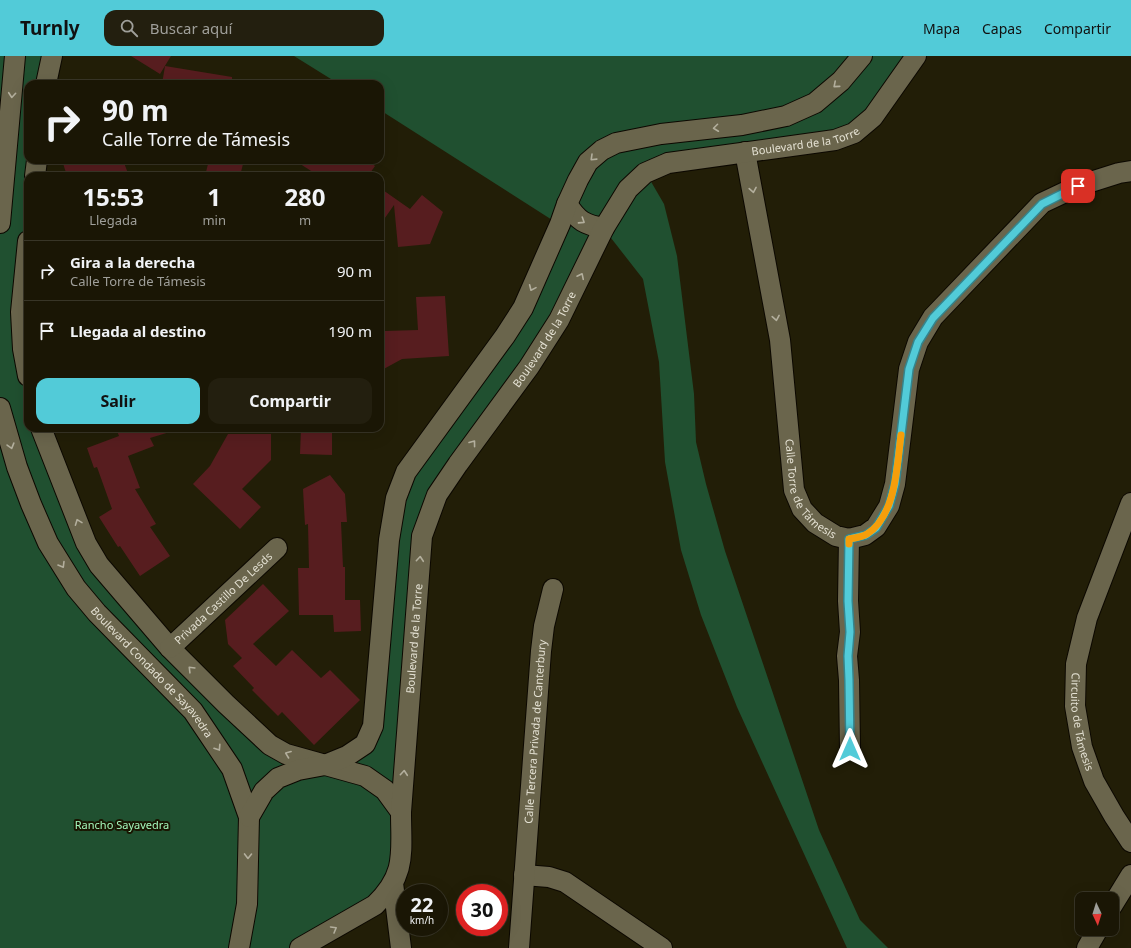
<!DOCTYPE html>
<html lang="es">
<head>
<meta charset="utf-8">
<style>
  body { margin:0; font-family:"Noto Sans",sans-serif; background:#231f0f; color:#f1f3f6; height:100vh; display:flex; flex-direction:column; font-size:15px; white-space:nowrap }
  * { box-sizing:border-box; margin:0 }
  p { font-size:13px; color:#9f9f9a }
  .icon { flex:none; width:22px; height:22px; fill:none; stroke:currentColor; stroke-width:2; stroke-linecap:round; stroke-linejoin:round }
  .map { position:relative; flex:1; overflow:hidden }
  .side { position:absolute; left:24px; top:116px; width:360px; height:260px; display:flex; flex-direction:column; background:#1a1605; border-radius:12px; box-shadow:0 4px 16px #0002,0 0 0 1px #383527 }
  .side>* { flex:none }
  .top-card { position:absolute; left:24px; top:24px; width:360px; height:84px; border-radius:12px; box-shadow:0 4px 16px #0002,0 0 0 1px #383527; background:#1a1605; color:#f1f3f6; overflow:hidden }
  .needle { width:26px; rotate:176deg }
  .fabs { position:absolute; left:1075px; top:836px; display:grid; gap:8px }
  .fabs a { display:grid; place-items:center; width:44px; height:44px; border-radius:8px; background:#1a1605; box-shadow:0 4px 16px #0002,0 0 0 1px #383527; font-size:20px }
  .speed { position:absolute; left:396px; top:828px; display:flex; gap:8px; font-size:20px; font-weight:700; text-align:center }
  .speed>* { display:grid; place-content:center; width:52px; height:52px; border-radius:50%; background:#1a1605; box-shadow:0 4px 16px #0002,0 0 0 1px #383527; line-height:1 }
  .speed small { font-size:10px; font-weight:400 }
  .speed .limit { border:6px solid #d22; background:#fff; color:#111 }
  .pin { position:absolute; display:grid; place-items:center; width:34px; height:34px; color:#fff; margin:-17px; border-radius:8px; box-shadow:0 2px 6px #0006 }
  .me { position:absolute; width:44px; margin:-22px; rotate:0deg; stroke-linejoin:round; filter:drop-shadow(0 0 3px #0008) }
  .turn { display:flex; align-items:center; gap:14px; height:84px; padding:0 12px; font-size:18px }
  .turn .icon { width:52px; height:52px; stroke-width:2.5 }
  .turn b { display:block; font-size:28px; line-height:34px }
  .eta { display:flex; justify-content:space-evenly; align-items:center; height:68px; text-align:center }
  .eta b { font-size:24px; font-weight:700; line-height:28px }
  .cta { display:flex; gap:8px; margin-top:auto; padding:8px 12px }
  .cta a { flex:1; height:46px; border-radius:12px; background:#52cbd8; color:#111; font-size:16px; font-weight:700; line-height:46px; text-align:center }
  .cta a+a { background:#231f0f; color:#f1f3f6 }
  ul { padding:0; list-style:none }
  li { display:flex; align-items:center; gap:12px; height:60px; padding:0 12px; border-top:1px solid #383527 }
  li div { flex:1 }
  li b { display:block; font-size:15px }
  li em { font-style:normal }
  header { display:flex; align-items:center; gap:24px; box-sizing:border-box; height:56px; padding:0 20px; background:#52cbd8; color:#111 }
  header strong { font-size:19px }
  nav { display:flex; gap:22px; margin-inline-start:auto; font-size:14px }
  .search { width:280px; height:36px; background:#231f0f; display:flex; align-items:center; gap:10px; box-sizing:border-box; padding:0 14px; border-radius:12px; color:#9f9f9a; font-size:15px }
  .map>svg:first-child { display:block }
  .green { fill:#205030; fill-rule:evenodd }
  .building { fill:#571d1f }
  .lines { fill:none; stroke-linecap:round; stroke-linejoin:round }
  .minor-casing { stroke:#0c0800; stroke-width:22 }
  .minor { stroke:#6a654c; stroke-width:20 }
  .oneway { stroke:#b3af9d }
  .route-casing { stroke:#35848c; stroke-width:10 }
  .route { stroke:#52cbd8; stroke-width:7 }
  .slow { stroke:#f59e0b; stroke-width:7 }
  .labels { text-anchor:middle; stroke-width:4; stroke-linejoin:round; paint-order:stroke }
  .street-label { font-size:11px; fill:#e4e1d3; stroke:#191501 }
  .park-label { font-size:11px; fill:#a4f8bc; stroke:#191501 }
</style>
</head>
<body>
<header>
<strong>Turnly</strong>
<div class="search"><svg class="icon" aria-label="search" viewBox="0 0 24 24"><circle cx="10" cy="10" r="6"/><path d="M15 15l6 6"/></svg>Buscar aquí</div>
<nav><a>Mapa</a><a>Capas</a><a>Compartir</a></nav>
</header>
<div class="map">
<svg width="1131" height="892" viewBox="0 0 1131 892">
  <rect width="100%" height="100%" fill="#221e07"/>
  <!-- green -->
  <path class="green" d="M 0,0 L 52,0 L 46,28 L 28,28 L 28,104 L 37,104 L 35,120 L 28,120 L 28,189 L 21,256 L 23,293 L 28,320 L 28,372 L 41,372 L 86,486 L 99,509 L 170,592 L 226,648 L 270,689 L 286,698 L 324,709 C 295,714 273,718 258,745 C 255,750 251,756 249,761 C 258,748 266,731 280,723 C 307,709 341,712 365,690 C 369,686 372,676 374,671 L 389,485 L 396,442 L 406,416 L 523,252 L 560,169 L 380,54 L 380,28 L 339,28 L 294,0 L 916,0 L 873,61 L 854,77 L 835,84 L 668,107 L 646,117 L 664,148 L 677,200 L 694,338 L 696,386 L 706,428 L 725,495 L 819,774 L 860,864 L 888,892 L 847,892 L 737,651 L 701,559 L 681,494 L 665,406 L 659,306 L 643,223 L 604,173 L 559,264 L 529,311 L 458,408 L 437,439 L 422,480 L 399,755 C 400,793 404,820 375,849 L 300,892 L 0,892 ZM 811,49 L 786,60 L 748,67 L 811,48 Z"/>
  <!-- building -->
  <g class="building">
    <path d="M 131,0 L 171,0 L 160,18 Z"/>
    <path d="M 165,10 L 232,21 L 232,28 L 162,28 Z"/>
    <path d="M 62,104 L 101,104 L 103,108 L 115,104 L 123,104 L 129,120 L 67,120 Z"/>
    <path d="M 209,104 L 244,104 L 240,120 L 205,120 Z"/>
    <path d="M 294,104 L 367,104 L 375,110 L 368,120 L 319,120 Z"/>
    <path d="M 380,132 L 410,153 L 422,139 L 443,156 L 430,188 L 398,191 L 394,149 L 380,169 Z"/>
    <path d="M 445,240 L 449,300 L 402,303 L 380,315 L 380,278 L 385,275 L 418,274 L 416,241 Z"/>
    <path d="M 116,372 L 172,372 L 173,375 L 150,382 L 154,390 L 128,400 L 140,432 L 135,433 L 156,468 L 150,471 L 170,500 L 140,520 L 120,490 L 118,491 L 99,461 L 112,453 L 97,411 L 94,412 L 87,392 L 119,380 Z"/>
    <path d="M 301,372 L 332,372 L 332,399 L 300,398 Z"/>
    <path d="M 228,378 L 271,378 L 271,404 L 242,433 L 261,451 L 240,473 L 193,428 L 210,410 Z"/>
    <path d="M 330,419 L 345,438 L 347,466 L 341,466 L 343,511 L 345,511 L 345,544 L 360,544 L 361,575 L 334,576 L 333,559 L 299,559 L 298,512 L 309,512 L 308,468 L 305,469 L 303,433 Z"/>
    <path d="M 263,528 L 289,555 L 253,588 L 276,610 L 292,594 L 321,622 L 330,614 L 360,644 L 314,689 L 282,656 L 278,660 L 252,634 L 254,632 L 233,610 L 242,602 L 228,588 L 225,564 Z"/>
  </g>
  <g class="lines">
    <!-- minor casing -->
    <g class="minor-casing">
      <g id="minor">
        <path d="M 46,28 L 52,0"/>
        <path id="s1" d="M 745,96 L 780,284 L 794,434 L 802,453 L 815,467 L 836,480 L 849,483 L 865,479 L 876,471 L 889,450 L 895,428 L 909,313 L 918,286 L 933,261 L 1042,147 L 1078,130 L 1119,117 L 1131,115"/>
        <path d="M 35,120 L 37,104"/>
        <path d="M 567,148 C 578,165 585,169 604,172"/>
        <path d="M 0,167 L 15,0"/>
        <path d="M 28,185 L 21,256 L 23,293 L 28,320"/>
        <path id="s2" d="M 0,352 L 17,411 L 31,448 L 48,487 L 76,532 L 97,557 L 193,655 L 232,713 L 249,761 L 247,848 L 239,892"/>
        <path d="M 41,372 L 86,487 L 99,509 L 170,592 L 226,648 L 270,689 L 286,698 L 365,720 L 385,734 L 401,756"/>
        <path id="s3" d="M 1131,447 L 1087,562 L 1076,608 L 1075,650 L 1082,691 L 1094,725 L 1114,760 L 1131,786"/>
        <path d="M 849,483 L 848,545 L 850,576 L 847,600 L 849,624 L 850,693"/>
        <path id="s4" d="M 170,592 L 277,492"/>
        <path d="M 249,761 L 264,735 L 278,722 L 298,714 L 325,709 L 347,700 L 365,688 L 373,670 L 389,484 L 396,442 L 406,416 L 505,280 L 523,252 L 560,168 L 567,148 L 578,124 L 588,106 L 602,94 L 616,87 L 661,78 L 742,69 L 786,60 L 815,47 L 841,25 L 862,0"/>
        <path d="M 524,819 L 549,821 L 565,826 L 662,892"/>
        <path d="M 393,827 L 401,892"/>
        <path d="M 1112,850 L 1131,819"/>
        <path id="s5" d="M 300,892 L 375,849 C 407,818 401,797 401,756 L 422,480 L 437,439 L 458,408 L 529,311 L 559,264 L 604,172 L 628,133 L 645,117 L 668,107 L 835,84 L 854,77 L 873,61 L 916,0"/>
        <path id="s6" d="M 519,892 L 541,595 L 544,570 L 553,533"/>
        <path d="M 1087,892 L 1098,873"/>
      </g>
    </g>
    <!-- minor -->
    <use href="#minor" class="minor"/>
  </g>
  <!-- one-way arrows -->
  <defs><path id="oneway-chevron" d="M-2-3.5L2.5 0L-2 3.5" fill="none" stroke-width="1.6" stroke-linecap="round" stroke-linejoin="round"/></defs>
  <g class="oneway">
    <use href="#oneway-chevron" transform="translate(836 29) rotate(139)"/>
    <use href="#oneway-chevron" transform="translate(12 39) rotate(95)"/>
    <use href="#oneway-chevron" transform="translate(716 72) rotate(173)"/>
    <use href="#oneway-chevron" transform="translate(593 102) rotate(136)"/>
    <use href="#oneway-chevron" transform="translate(753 134) rotate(80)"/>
    <use href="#oneway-chevron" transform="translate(582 165) rotate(33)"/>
    <use href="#oneway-chevron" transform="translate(581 220) rotate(-64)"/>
    <use href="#oneway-chevron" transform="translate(532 232) rotate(114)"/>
    <use href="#oneway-chevron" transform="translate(776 262) rotate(80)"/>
    <use href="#oneway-chevron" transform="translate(473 387) rotate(-53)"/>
    <use href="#oneway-chevron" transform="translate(11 390) rotate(74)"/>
    <use href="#oneway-chevron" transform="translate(78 466) rotate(-111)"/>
    <use href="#oneway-chevron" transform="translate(420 503) rotate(-85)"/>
    <use href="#oneway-chevron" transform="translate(62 509) rotate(59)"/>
    <use href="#oneway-chevron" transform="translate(191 613) rotate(-135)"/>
    <use href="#oneway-chevron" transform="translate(218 692) rotate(57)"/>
    <use href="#oneway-chevron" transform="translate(288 698) rotate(-159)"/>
    <use href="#oneway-chevron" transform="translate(404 717) rotate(-85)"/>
    <use href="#oneway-chevron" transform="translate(248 800) rotate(91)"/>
    <use href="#oneway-chevron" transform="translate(334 873) rotate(-30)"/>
  </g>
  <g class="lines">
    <!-- route casing -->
    <g class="route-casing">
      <path id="route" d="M 850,693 L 849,624 L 848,600 L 850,576 L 848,545 L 849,483 L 866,479 L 876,472 L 889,450 L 895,428 L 909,313 L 918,286 L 933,262 L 1042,148 L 1078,130"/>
    </g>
    <!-- route -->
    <use href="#route" class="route"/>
    <!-- slow -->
    <path class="slow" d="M 849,488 L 849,483 C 855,482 862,481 867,478 C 896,460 897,409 901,379"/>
  </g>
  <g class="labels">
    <!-- street labels -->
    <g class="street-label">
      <text dy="4" stroke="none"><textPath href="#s5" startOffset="1057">Boulevard de la Torre</textPath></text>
      <text dy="4" stroke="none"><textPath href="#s5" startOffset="697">Boulevard de la Torre</textPath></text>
      <text dy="4" stroke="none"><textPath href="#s1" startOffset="348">Calle Torre de Támesis</textPath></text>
      <text dy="4" stroke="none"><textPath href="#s4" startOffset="73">Privada Castillo De Lesds</textPath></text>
      <text dy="4" stroke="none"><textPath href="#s5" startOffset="361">Boulevard de la Torre</textPath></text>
      <text dy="4" stroke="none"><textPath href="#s2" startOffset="310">Boulevard Condado de Sayavedra</textPath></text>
      <text dy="4" stroke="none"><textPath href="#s3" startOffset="229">Circuito de Támesis</textPath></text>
      <text dy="4" stroke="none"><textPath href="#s6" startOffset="217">Calle Tercera Privada de Canterbury</textPath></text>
    </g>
    <!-- park labels -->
    <g class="park-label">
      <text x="122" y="773">Rancho Sayavedra</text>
    </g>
  </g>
</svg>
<div class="fabs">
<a><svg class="needle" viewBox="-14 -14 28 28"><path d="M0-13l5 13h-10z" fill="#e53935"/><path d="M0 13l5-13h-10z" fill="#9f9f9a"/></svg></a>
</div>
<div class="speed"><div>22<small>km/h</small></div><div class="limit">30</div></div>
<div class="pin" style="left:1078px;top:130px;background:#d93025"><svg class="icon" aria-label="arrive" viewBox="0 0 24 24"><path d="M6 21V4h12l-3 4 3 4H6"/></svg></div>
<svg class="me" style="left:850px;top:693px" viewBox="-20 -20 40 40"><path d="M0-17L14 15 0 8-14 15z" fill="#52cbd8" stroke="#fff" stroke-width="4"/></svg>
<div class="top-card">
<div class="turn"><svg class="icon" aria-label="right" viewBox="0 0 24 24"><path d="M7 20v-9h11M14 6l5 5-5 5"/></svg><div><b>90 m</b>Calle Torre de Támesis</div></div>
</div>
<section class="side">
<div class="eta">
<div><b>15:53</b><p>Llegada</p></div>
<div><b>1</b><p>min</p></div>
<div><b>280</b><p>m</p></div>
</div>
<ul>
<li><svg class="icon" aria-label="right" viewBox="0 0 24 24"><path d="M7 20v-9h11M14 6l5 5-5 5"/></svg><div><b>Gira a la derecha</b><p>Calle Torre de Támesis</p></div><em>90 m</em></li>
<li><svg class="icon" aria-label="arrive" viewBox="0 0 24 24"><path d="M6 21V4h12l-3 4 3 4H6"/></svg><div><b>Llegada al destino</b></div><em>190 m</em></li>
</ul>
<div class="cta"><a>Salir</a><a>Compartir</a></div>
</section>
</div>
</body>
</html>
